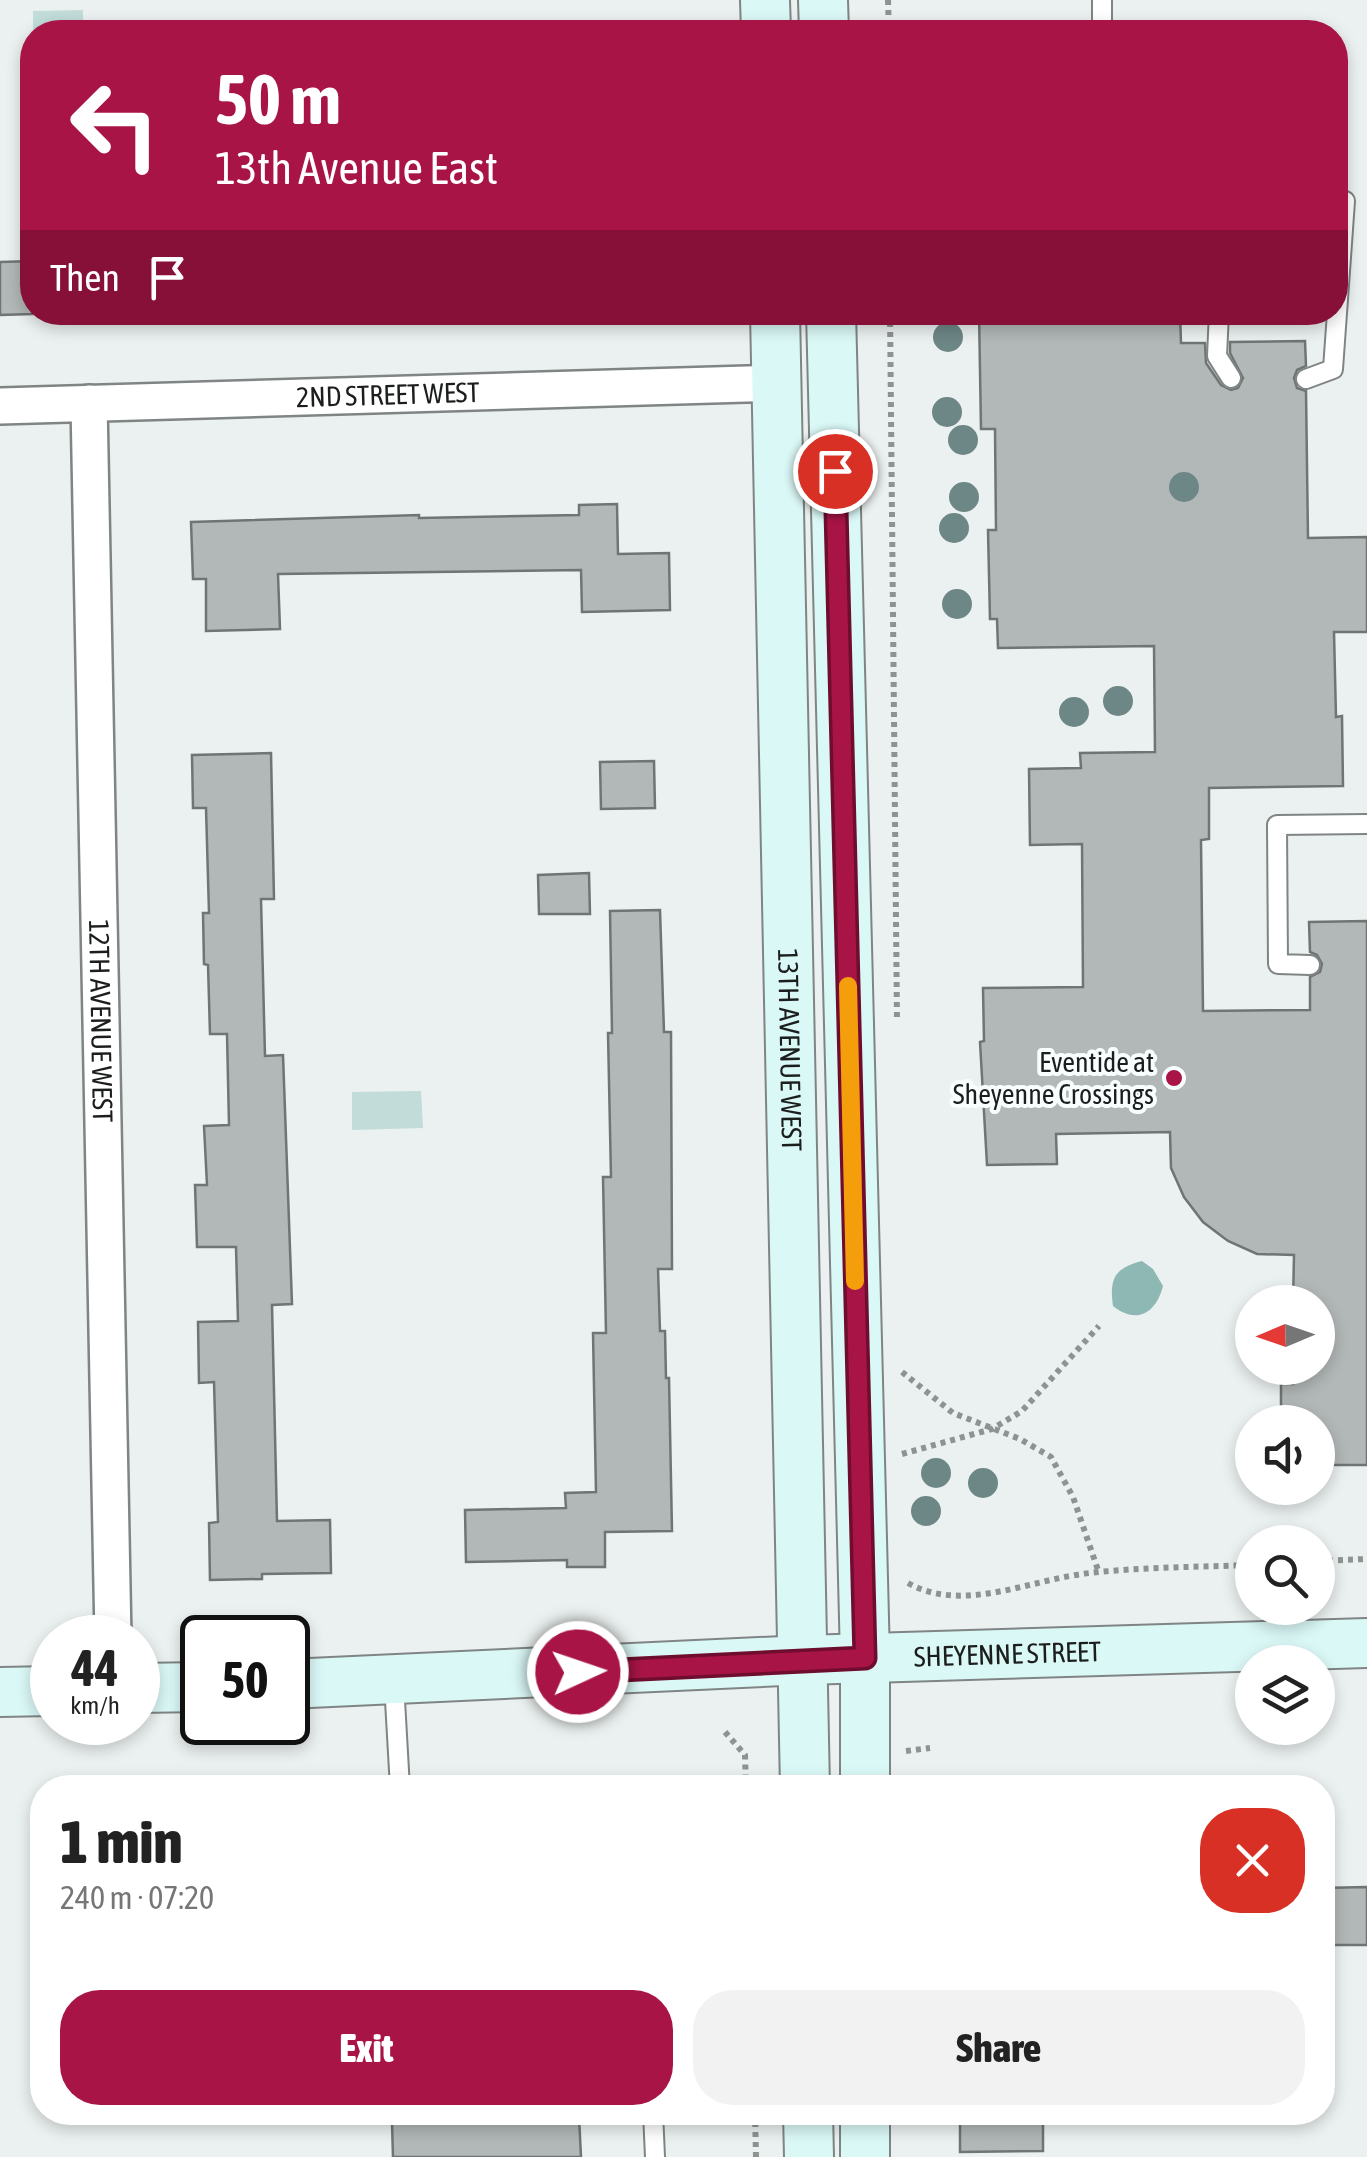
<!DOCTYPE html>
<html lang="en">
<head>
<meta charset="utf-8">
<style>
  body { margin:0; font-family:"Asap Condensed",sans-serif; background:#f2f2f2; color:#222; height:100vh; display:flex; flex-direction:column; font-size:38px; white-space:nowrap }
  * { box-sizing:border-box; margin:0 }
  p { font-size:32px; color:#767676 }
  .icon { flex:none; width:55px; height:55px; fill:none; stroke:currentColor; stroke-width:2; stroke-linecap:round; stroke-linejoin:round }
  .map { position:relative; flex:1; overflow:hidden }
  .sheet { position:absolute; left:30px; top:1775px; width:1305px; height:350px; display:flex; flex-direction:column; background:#fff; border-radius:40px; box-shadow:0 5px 15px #0003 }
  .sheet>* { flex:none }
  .top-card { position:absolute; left:20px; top:20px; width:1328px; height:305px; border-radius:40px; box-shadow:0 5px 15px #0003; background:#a91446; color:#fff; overflow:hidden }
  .needle { width:65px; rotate:268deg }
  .tools { position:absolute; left:1235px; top:1285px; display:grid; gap:20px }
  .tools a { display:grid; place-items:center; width:100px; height:100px; border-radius:50%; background:#fff; box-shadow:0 5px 15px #0003; font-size:50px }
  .speed { position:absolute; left:30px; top:1615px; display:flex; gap:20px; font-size:50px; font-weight:700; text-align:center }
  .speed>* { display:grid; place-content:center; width:130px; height:130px; border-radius:50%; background:#fff; box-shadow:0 5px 15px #0003; line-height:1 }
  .speed small { font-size:25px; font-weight:400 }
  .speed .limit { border:5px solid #111; border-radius:15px; background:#fff; color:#111 }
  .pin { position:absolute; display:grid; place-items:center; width:85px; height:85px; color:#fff; margin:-42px; border:5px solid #fff; border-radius:50%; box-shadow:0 2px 10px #0007 }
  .me { position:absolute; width:110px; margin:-55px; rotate:87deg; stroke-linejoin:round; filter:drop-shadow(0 0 8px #0008) }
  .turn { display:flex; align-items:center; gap:35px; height:210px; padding:0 30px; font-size:45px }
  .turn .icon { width:130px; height:130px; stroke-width:2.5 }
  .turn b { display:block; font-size:70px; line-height:85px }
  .then { display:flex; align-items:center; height:95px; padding:0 30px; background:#0003; gap:20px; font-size:38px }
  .round { display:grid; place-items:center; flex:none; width:105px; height:105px; border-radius:40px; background:#f2f2f2 }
  .summary { display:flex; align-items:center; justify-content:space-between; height:170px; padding:0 30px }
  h1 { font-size:60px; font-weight:800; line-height:75px }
  .cta { display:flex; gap:20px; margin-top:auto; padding:20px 30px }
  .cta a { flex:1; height:115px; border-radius:40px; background:#a91446; color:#fff; font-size:40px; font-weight:800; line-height:115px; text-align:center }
  .cta a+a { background:#f2f2f2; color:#222 }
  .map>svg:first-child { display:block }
  .green { fill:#c1dcd9 }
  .water { fill:#8db8b4 }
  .building { fill:#b2b8b7; stroke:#6f7574; stroke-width:2.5 }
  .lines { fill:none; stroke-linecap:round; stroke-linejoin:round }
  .lane-casing { stroke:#7f8584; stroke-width:22 }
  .street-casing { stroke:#7f8584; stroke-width:40 }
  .secondary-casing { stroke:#7f8584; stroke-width:52 }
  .path { stroke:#8e9392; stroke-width:6; stroke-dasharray:5 5; stroke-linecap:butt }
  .lane { stroke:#fff; stroke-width:18 }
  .street { stroke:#fff; stroke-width:35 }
  .secondary { stroke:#daf8f6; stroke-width:48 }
  .tree { fill:#6d8786 }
  .route-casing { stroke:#6e0d2e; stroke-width:25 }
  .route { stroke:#a91446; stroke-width:18 }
  .slow { stroke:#f59e0b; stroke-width:18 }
  .poi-dot { fill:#a91446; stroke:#f8fefe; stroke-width:4 }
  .labels { text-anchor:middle; stroke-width:8; stroke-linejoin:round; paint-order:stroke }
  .street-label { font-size:28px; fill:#1c1e1e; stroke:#f8fefe }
  .poi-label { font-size:28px; fill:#1c1e1e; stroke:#f8fefe; text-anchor:end }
</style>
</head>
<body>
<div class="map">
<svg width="1367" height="2157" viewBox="0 0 1367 2157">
  <rect width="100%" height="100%" fill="#ebf1f0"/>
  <!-- green -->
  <g class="green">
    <path d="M 83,10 L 83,32 L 33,32 L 33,11 Z"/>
    <path d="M 421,1091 L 423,1128 L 352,1130 L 352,1092 Z"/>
  </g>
  <!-- water -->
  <path class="water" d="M 1142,1261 L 1153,1269 L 1163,1286 C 1156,1313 1137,1325 1113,1306 C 1109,1278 1115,1268 1142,1261 Z"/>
  <!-- building -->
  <g class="building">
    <path d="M 32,261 L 32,314 L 0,315 L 0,262 Z"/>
    <path d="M 979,312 L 1180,312 L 1181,343 L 1205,343 L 1206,363 L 1221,385 L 1231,390 L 1238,388 L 1243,378 L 1230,353 L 1230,342 L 1305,341 L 1306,366 L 1297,370 L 1294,378 L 1297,388 L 1306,391 L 1308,538 L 1367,537 L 1367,632 L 1334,632 L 1336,717 L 1342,716 L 1343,786 L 1209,788 L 1209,839 L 1201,840 L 1203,1011 L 1310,1010 L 1310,977 L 1320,972 L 1322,964 L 1317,955 L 1310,952 L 1309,922 L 1367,921 L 1367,1465 L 1331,1465 L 1330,1461 L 1318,1461 L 1318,1422 L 1281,1422 L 1281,1384 L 1293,1384 L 1292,1368 L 1318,1368 L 1318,1302 L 1293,1302 L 1294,1255 L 1257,1254 L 1228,1241 L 1203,1222 L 1184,1197 L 1171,1168 L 1170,1132 L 1056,1134 L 1057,1164 L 987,1165 L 980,1042 L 984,1041 L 983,988 L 1083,987 L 1082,844 L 1030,845 L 1029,769 L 1081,768 L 1080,753 L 1155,752 L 1154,646 L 998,648 L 997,619 L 990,619 L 988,530 L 996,530 L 995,429 L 981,429 Z"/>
    <path d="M 617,504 L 618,554 L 669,553 L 670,610 L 582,612 L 581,570 L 278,574 L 280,629 L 206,631 L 206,579 L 193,579 L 191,522 L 419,515 L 419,518 L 579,515 L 579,505 Z"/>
    <path d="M 271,753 L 274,899 L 261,899 L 265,1056 L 283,1055 L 292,1304 L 272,1305 L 277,1521 L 330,1520 L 331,1573 L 262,1574 L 262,1579 L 210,1580 L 209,1523 L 218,1522 L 214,1382 L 199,1383 L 198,1322 L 238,1321 L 236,1247 L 197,1247 L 195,1185 L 207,1185 L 204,1126 L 229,1125 L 227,1034 L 210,1034 L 208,965 L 204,964 L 203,913 L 209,913 L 206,808 L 193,808 L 192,755 Z"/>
    <path d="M 654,761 L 655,808 L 601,809 L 600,762 Z"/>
    <path d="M 589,873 L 590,914 L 539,914 L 538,875 Z"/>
    <path d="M 660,910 L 664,1032 L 671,1032 L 672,1269 L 658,1269 L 660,1331 L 665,1331 L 666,1378 L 669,1378 L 672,1531 L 605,1532 L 605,1567 L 567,1567 L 567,1560 L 466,1562 L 465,1510 L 566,1508 L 565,1493 L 596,1492 L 593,1333 L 606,1333 L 603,1177 L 611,1177 L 608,1033 L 612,1033 L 610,911 Z"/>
    <path d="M 1367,1887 L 1367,1945 L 1322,1945 L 1322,1888 Z"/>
    <path d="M 960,2112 L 1043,2112 L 1043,2151 L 960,2152 Z"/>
    <path d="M 579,2116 L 581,2157 L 393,2157 L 392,2123 Z"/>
  </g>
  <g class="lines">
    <!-- lane casing -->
    <g class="lane-casing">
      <g id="lane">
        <path d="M 1102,0 L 1102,32"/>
        <path d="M 1219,312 L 1217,356 L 1231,378"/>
        <path d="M 1306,379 L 1333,369 L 1345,201"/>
        <path d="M 1310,965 L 1278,964 L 1277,825 L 1367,824"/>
        <path d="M 394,1683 L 400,1788"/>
        <path d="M 653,2112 L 655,2157"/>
      </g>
    </g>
    <!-- street casing -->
    <g class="street-casing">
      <g id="street">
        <path id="s1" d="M 89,403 L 113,1638"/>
        <path id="s2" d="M 0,406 L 777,383"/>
      </g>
    </g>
    <!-- secondary casing -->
    <g class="secondary-casing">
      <g id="secondary">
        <path d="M 765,0 L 766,32"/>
        <path d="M 823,0 L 824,32"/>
        <path id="s3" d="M 775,312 L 805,1788"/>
        <path d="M 831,312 L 865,1658 L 865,1788"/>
        <path id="s4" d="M 288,1684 L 804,1660 L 1367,1643"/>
        <path d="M 138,1688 L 202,1687"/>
        <path d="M 0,1692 L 52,1691"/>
        <path d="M 808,2112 L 809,2157"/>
        <path d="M 865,2112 L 865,2157"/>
      </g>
    </g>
    <!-- path -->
    <g class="path">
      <path d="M 888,0 L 889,32"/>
      <path d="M 890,312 L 897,1021"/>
      <path d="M 902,1372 L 953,1413 L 1020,1439 L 1051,1457 L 1073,1497 L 1099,1573"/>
      <path d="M 902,1454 L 992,1429 L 1022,1411 L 1099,1326"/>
      <path d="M 1318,1561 L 1367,1559"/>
      <path d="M 908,1583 C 963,1614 1031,1579 1090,1573 C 1143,1567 1198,1567 1252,1565"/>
      <path d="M 725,1732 L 745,1755 L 746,1788"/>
      <path d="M 906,1751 L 930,1748"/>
      <path d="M 755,2112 L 756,2157"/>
    </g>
    <!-- lane -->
    <use href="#lane" class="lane"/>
    <!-- street -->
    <use href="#street" class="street"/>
    <!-- secondary -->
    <use href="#secondary" class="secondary"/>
  </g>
  <!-- trees -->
  <g class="tree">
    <circle cx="948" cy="337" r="15"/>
    <circle cx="947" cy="412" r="15"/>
    <circle cx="963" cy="440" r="15"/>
    <circle cx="1184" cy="487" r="15"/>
    <circle cx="964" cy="497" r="15"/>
    <circle cx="954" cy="528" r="15"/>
    <circle cx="957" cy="604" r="15"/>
    <circle cx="1118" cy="701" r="15"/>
    <circle cx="1074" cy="712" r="15"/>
    <circle cx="936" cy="1473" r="15"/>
    <circle cx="983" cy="1483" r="15"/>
    <circle cx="926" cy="1511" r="15"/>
  </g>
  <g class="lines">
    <!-- route casing -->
    <g class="route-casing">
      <path id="route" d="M 578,1672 L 865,1658 L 835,471"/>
    </g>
    <!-- route -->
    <use href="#route" class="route"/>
    <!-- slow -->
    <path class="slow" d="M 848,986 L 855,1281"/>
  </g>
  <!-- markers -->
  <circle class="poi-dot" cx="1174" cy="1078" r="10"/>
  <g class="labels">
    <!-- street labels -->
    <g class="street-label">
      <text dy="10" stroke="none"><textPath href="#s2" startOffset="388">2ND STREET WEST</textPath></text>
      <text dy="10" stroke="none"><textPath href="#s1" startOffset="618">12TH AVENUE WEST</textPath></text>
      <text dy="10" stroke="none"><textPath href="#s3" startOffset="738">13TH AVENUE WEST</textPath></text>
      <text dy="10" stroke="none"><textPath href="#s4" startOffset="720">SHEYENNE STREET</textPath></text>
    </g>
    <!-- poi labels -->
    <g class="poi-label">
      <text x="1154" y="1072">Eventide at<tspan x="1154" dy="32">Sheyenne Crossings</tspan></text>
    </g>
  </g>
</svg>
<div class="tools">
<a><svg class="needle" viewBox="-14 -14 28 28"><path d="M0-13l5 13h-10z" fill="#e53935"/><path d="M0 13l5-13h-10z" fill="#767676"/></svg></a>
<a><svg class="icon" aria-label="sound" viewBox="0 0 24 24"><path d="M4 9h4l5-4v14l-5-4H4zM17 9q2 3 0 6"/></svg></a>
<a><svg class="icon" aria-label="search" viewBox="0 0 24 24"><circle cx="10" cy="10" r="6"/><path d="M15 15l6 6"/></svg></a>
<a><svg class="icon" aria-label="layers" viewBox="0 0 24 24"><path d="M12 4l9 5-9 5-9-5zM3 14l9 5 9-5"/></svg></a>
</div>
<div class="speed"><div>44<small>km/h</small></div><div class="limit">50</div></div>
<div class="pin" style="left:835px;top:471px;background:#d93025"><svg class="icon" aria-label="arrive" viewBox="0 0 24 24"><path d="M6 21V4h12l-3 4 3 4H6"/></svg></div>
<svg class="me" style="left:578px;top:1672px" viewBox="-20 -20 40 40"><circle r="17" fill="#a91446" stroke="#fff" stroke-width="3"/><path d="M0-11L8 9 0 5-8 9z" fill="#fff"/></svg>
<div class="top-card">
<div class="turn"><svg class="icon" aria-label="left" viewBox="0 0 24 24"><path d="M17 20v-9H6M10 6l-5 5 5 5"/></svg><div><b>50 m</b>13th Avenue East</div></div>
<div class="then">Then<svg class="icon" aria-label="arrive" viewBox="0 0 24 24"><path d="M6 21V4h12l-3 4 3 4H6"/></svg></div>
</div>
<section class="sheet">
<div class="summary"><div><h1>1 min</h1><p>240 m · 07:20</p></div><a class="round" style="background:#d93025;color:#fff"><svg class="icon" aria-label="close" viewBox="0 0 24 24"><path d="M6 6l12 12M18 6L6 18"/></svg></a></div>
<div class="cta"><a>Exit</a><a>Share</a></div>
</section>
</div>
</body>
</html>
